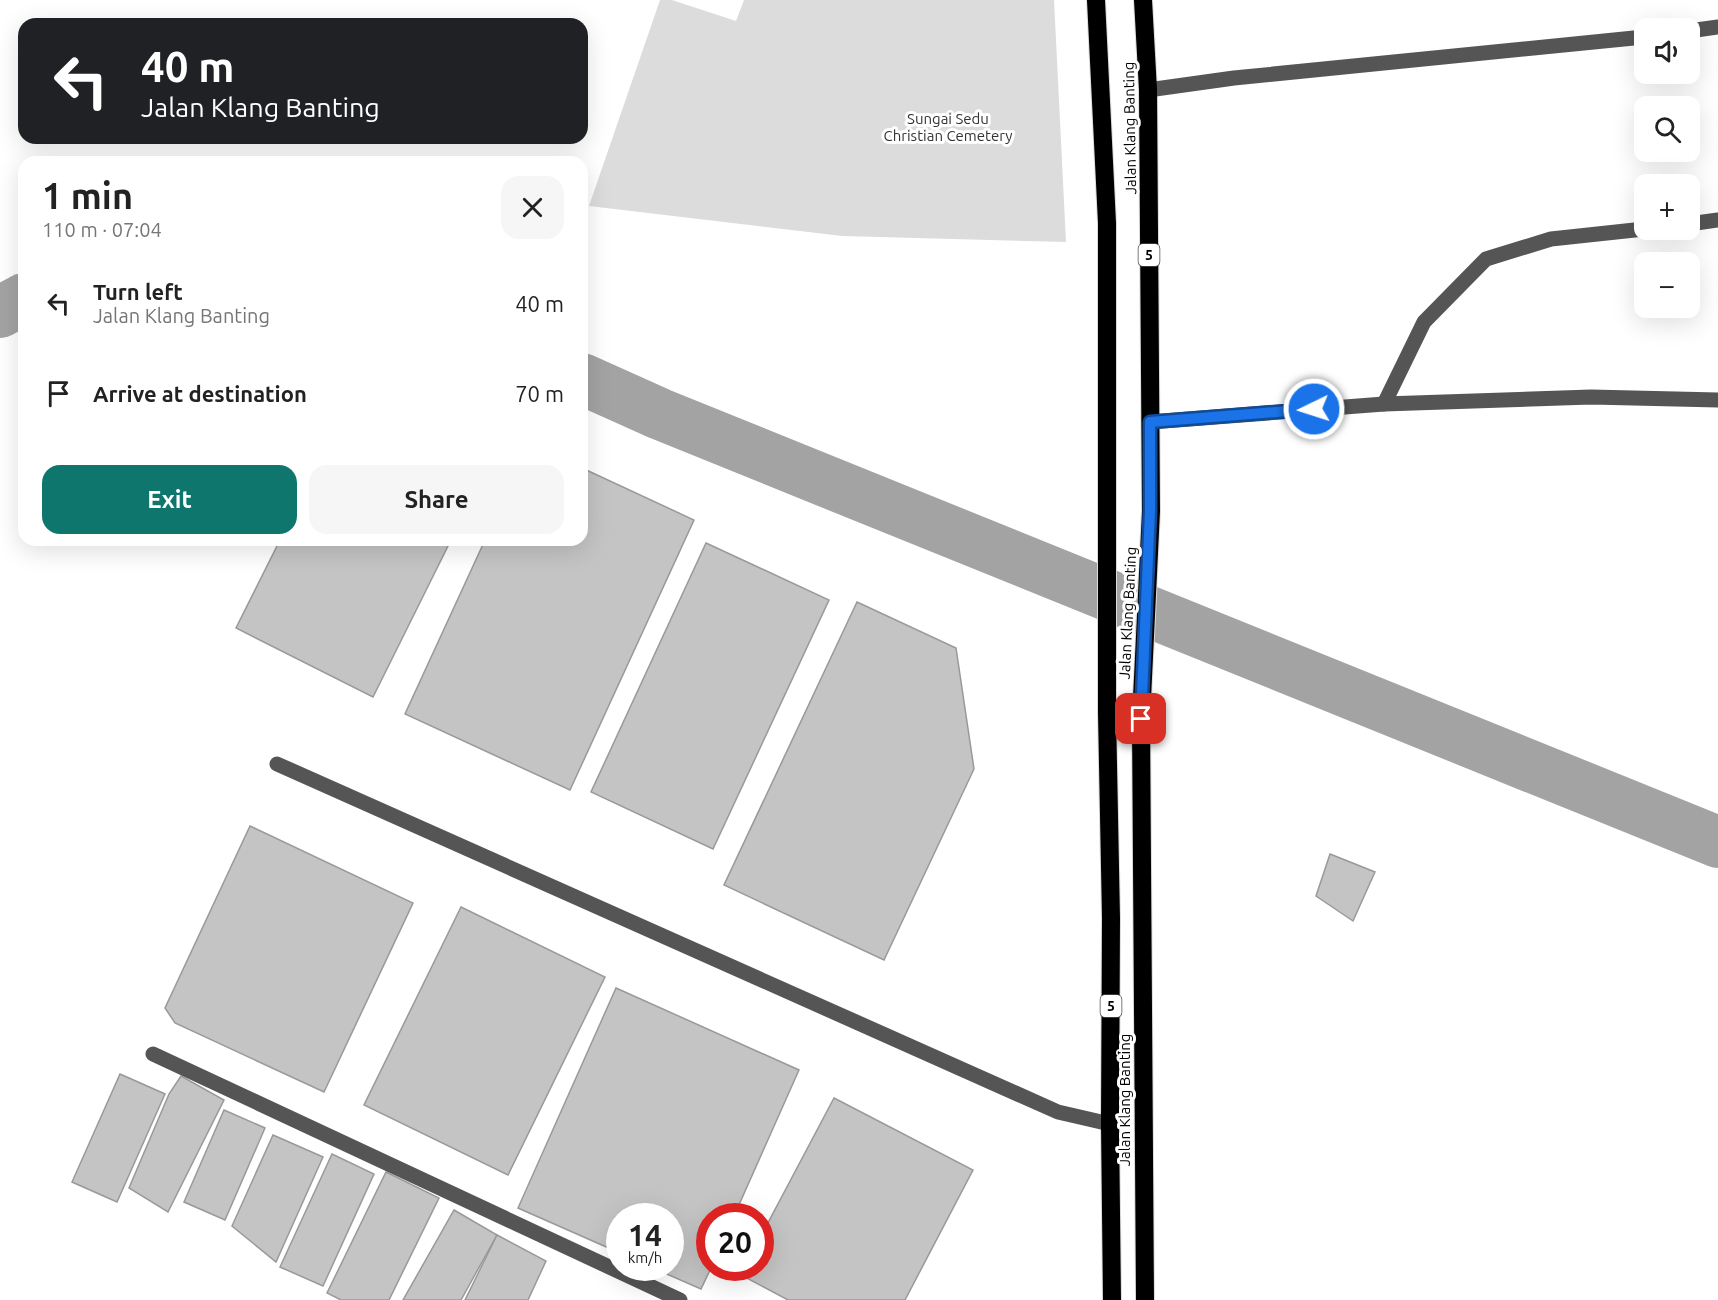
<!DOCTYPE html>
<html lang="en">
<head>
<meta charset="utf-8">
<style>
  body { margin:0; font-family:Ubuntu,sans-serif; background:#f6f6f6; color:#222; height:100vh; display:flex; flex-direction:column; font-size:22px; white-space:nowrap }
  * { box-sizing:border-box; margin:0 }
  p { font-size:20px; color:#767676 }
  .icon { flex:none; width:33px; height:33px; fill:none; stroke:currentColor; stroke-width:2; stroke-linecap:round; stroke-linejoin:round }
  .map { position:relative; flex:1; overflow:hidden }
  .side { position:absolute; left:18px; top:156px; width:570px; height:390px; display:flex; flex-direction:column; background:#fff; border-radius:18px; box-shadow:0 6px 24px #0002 }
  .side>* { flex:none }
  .banner { position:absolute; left:18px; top:18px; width:570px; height:126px; border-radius:18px; box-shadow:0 6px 24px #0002; background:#202124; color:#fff; overflow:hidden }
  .controls { position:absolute; left:1634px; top:18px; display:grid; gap:12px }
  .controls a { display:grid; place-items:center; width:66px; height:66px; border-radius:12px; background:#fff; box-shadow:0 6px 24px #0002; font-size:30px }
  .speed { position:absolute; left:606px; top:1203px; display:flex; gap:12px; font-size:30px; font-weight:700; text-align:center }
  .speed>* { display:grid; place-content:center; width:78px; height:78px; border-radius:50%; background:#fff; box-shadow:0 6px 24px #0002; line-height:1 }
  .speed small { font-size:15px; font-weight:400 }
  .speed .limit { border:9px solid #d22; background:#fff; color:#111 }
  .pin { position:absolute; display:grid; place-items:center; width:51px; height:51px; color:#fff; margin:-26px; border-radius:12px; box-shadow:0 3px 9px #0006 }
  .me { position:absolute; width:66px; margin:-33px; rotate:266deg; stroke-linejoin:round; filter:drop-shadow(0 0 4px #0008) }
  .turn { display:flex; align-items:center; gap:21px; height:126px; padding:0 24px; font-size:27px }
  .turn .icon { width:78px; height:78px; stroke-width:2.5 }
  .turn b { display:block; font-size:42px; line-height:51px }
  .round { display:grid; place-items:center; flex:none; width:63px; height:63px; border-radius:18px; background:#f6f6f6 }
  .summary { display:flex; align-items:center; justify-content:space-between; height:102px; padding:0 24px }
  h1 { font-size:36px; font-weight:700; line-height:45px }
  .cta { display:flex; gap:12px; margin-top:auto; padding:12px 24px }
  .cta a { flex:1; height:69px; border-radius:18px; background:#0f766e; color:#fff; font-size:24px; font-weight:700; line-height:69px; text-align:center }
  .cta a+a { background:#f6f6f6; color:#222 }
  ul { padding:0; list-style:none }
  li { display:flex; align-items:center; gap:18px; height:90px; padding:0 24px }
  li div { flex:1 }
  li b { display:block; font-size:22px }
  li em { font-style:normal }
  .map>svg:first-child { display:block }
  .green { fill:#dcdcdc }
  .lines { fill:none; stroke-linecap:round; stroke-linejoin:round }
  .river { stroke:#a3a3a3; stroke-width:52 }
  .building { fill:#c4c4c4; stroke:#999; stroke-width:1.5 }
  .highway-casing { stroke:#dbdbdb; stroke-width:20 }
  .minor { stroke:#555; stroke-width:15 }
  .highway { stroke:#000; stroke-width:18 }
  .route-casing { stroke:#114b97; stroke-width:15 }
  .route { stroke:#1a73e8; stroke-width:10 }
  .labels { text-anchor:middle; stroke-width:6; stroke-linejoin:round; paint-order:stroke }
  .shield { fill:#fff; stroke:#4c4c4c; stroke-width:1.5 }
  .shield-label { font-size:14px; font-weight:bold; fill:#000 }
  .park-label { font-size:15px; fill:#333; stroke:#fff }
  .street-label { font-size:15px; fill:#000; stroke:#fff }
</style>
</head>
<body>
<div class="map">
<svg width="1718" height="1300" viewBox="0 0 1718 1300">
  <rect width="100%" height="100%" fill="#fff"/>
  <!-- green -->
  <path class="green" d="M 660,0 L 672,0 L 736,21 L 744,0 L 1054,0 L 1066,242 L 842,236 L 589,206 Z"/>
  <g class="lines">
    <!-- river -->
    <g class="river">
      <path d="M 0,312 L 24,299"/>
      <path d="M 582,379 L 660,414 L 1718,842"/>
    </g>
  </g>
  <!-- building -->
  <g class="building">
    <path d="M 582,468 L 694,520 L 570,790 L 405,714 L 485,540 L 582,540 Z"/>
    <path d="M 280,540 L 451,540 L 373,697 L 236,628 Z"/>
    <path d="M 706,543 L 829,600 L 713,849 L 591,792 Z"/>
    <path d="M 857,602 L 956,648 L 974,769 L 884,960 L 724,885 Z"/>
    <path d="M 250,826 L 413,903 L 324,1092 L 175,1023 L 165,1008 Z"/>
    <path d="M 1330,854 L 1375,872 L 1353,921 L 1316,896 Z"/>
    <path d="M 461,907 L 605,977 L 508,1175 L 364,1105 Z"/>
    <path d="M 616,988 L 799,1070 L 734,1216 L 710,1216 L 710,1268 L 711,1268 L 701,1289 L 653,1268 L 670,1268 L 670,1216 L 620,1216 L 620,1253 L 518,1208 Z"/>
    <path d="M 120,1074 L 165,1094 L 117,1202 L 72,1182 Z"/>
    <path d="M 181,1076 L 224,1100 L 168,1212 L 129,1188 L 169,1094 Z"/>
    <path d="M 834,1098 L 973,1170 L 905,1300 L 788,1300 L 741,1275 L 745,1268 L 760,1268 L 760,1238 Z"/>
    <path d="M 224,1110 L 265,1128 L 225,1220 L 184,1202 Z"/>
    <path d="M 273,1135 L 323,1157 L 276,1262 L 232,1226 Z"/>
    <path d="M 332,1154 L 374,1174 L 323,1286 L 280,1267 Z"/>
    <path d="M 386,1172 L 439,1198 L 389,1300 L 341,1300 L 327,1293 Z"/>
    <path d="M 454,1210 L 497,1235 L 461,1300 L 403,1300 Z"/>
    <path d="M 497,1235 L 546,1261 L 528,1300 L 465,1300 Z"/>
  </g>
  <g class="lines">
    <!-- highway casing -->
    <g class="highway-casing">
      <g id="highway">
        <path d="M 1096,0 L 1107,223 L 1107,713 L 1111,918 L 1110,1124 L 1112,1300"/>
        <path d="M 1143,0 L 1148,90 L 1151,511 L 1141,719 L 1145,1300"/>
      </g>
    </g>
    <!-- minor -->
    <g class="minor">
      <path d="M 1689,31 L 1718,27"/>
      <path d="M 1148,90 L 1234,78 L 1644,37"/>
      <path d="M 1689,224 L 1718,220"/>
      <path d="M 1384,404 L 1424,322 L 1486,259 L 1551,239 L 1644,229"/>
      <path d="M 1150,422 L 1384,404 L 1591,397 L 1718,400"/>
      <path d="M 277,764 L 1058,1112 L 1110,1124"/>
      <path d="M 153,1054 L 680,1300"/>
    </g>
    <!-- highway -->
    <use href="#highway" class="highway"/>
  </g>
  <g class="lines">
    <!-- route casing -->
    <g class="route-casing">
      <path id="route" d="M 1141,719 L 1150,511 L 1150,422 L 1314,409"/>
    </g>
    <!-- route -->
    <use href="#route" class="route"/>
  </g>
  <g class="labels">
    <!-- shield labels -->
    <g class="shield">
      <rect x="1138.5" y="244" width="21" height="22" rx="4.5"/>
      <rect x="1100.5" y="995" width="21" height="22" rx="4.5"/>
    </g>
    <g class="shield-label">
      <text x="1149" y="260">5</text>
      <text x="1111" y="1011">5</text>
    </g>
    <!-- park labels -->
    <g class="park-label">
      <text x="948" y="124">Sungai Sedu<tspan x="948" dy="17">Christian Cemetery</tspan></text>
    </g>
    <!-- street labels -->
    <g class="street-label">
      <text transform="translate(1130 128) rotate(-91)" y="5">Jalan Klang Banting</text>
      <text transform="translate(1128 613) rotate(-87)" y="5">Jalan Klang Banting</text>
      <text transform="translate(1125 1100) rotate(-90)" y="5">Jalan Klang Banting</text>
    </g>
  </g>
</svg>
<div class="controls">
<a><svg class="icon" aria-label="sound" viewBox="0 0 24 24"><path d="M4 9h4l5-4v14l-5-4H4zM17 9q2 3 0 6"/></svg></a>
<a><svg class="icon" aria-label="search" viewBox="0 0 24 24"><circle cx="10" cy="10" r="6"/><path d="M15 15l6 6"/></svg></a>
<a>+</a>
<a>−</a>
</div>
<div class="speed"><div>14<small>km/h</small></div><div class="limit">20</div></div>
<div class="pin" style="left:1141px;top:719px;background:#d93025"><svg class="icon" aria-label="arrive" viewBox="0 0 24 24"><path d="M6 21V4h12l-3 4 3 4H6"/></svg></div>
<svg class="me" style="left:1314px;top:409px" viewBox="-20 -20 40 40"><circle r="17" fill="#1a73e8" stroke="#fff" stroke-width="3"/><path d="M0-11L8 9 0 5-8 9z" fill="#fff"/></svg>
<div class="banner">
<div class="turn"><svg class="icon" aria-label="left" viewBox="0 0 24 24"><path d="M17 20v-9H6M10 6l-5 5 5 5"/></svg><div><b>40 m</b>Jalan Klang Banting</div></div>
</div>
<section class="side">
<div class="summary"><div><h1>1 min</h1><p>110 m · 07:04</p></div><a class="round"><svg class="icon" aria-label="close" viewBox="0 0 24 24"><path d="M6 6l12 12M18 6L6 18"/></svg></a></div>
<ul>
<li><svg class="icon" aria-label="left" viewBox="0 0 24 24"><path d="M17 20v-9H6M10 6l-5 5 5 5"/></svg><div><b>Turn left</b><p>Jalan Klang Banting</p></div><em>40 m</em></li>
<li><svg class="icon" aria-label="arrive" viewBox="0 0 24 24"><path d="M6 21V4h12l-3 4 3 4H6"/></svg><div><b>Arrive at destination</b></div><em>70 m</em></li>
</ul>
<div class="cta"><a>Exit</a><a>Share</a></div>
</section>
</div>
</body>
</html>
